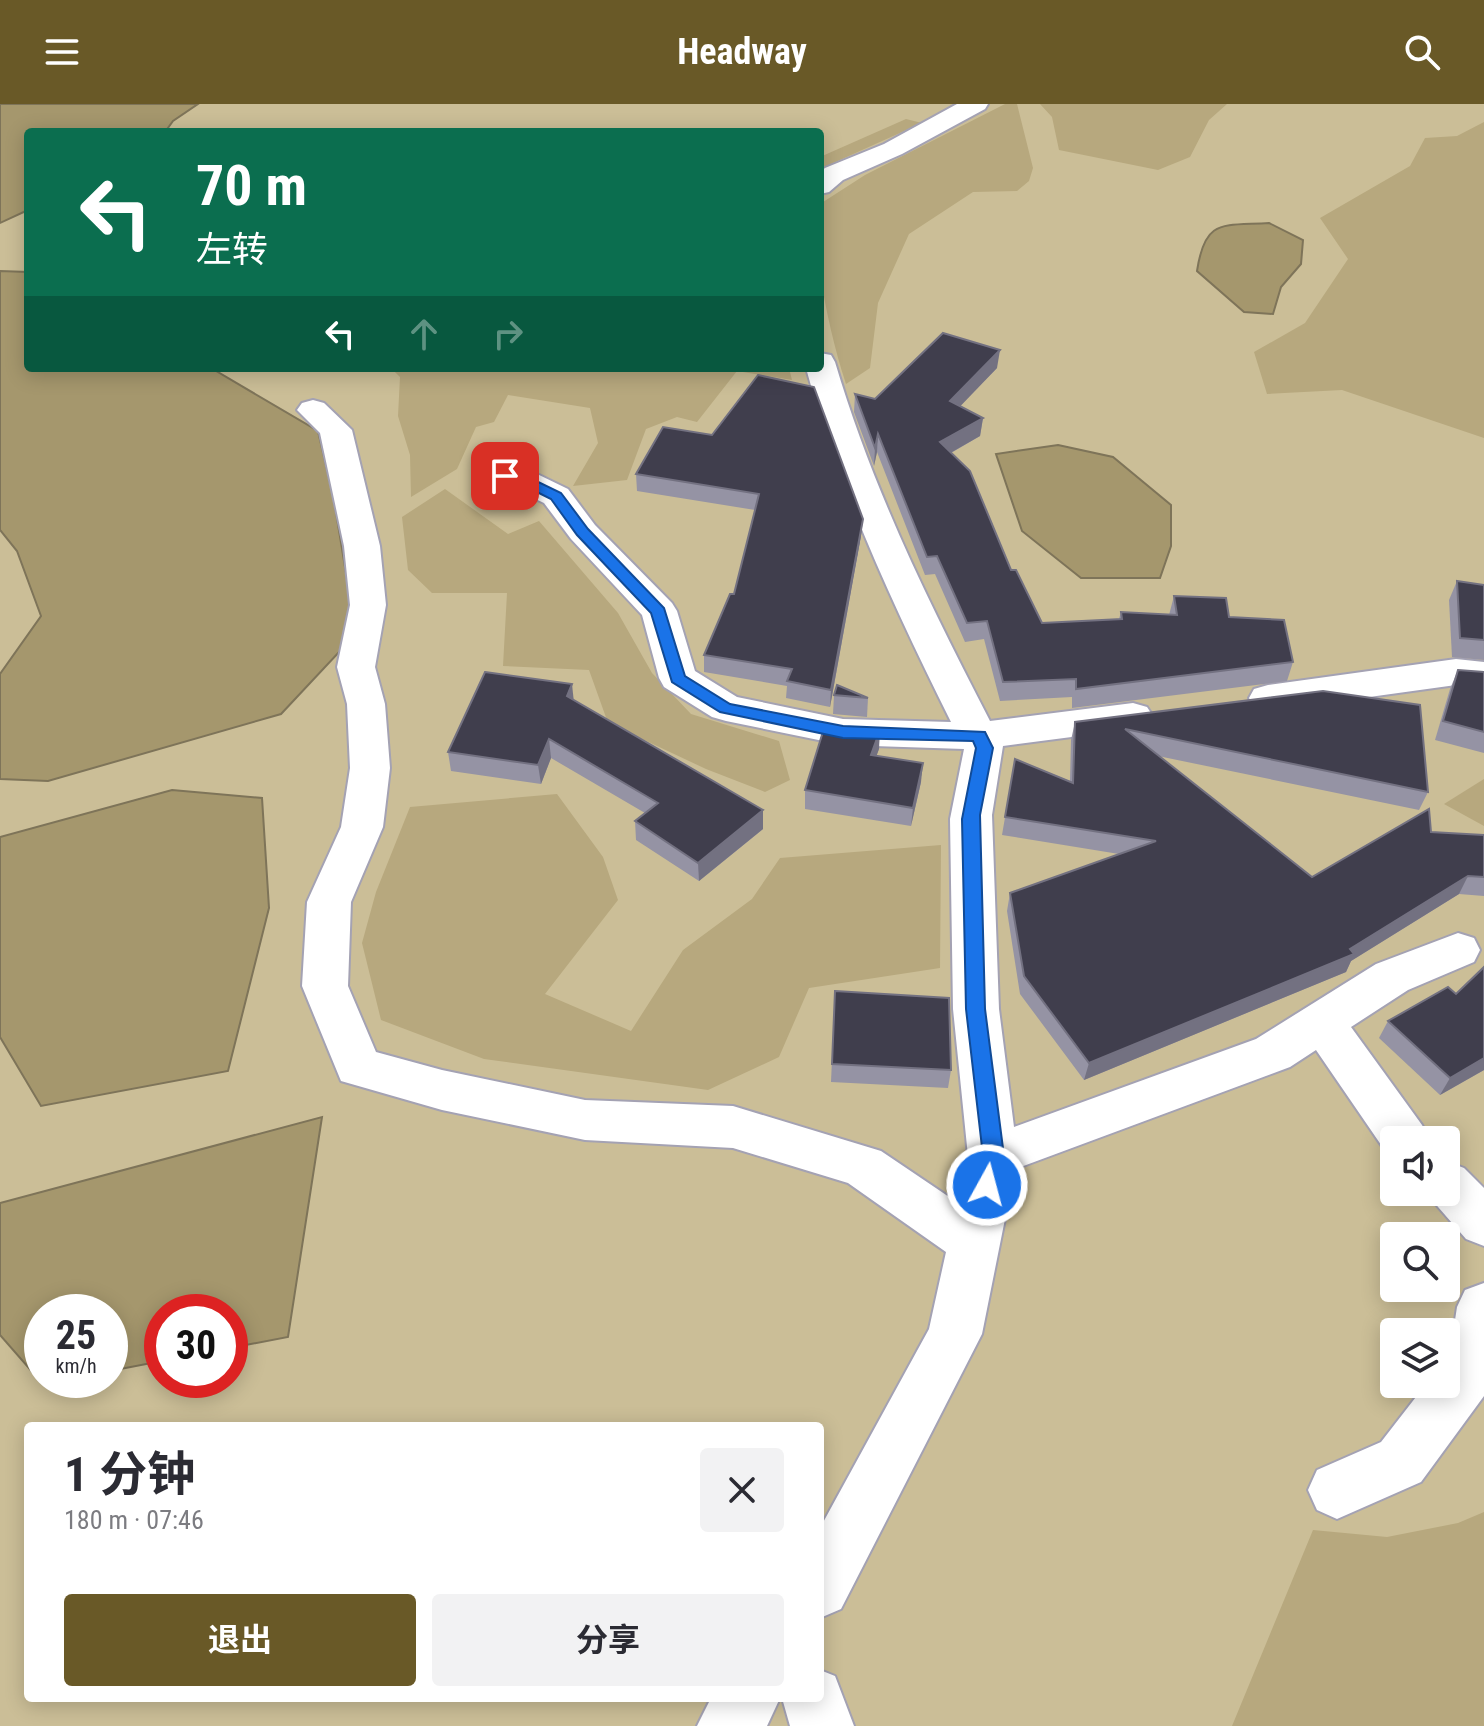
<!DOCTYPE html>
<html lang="zh">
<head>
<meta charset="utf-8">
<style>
  body { margin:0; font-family:"Roboto Condensed","Noto Sans SC",sans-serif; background:#f2f2f3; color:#2b2b33; height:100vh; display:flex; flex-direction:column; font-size:30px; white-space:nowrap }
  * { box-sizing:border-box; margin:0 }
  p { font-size:26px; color:#7c7c81 }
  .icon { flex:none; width:44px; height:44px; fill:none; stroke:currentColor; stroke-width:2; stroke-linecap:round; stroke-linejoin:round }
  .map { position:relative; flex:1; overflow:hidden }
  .panel { position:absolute; left:24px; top:1318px; width:800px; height:280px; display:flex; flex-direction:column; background:#fff; border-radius:8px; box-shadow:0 4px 20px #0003 }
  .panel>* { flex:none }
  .banner { position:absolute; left:24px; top:24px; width:800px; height:244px; border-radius:8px; box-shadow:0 4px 20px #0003; background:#0b6e4f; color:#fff; overflow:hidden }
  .controls { position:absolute; left:1380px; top:1022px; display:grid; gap:16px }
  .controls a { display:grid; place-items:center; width:80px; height:80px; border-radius:8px; background:#fff; box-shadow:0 4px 20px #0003; font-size:40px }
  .speed { position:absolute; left:24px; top:1190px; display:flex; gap:16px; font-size:40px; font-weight:700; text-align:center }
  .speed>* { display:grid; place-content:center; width:104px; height:104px; border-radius:50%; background:#fff; box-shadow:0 4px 20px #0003; line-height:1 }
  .speed small { font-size:20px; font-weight:400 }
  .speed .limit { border:12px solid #d22; background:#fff; color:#111 }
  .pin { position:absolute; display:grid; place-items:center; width:68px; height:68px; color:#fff; margin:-34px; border-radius:16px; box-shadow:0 4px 12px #0006 }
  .me { position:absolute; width:88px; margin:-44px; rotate:7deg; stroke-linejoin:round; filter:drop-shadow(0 0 6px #0008) }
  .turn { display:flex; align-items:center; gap:28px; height:168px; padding:0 40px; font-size:36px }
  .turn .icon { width:104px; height:104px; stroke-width:2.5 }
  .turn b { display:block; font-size:56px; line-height:68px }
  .lanes { display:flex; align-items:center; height:76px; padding:0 40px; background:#0003; justify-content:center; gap:40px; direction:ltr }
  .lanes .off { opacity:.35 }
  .round { display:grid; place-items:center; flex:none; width:84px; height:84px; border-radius:8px; background:#f2f2f3 }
  .overview { display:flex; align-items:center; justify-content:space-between; height:136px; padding:0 40px }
  h1 { font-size:48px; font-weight:700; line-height:60px }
  .cta { display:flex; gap:16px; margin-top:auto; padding:16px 40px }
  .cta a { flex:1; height:92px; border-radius:8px; background:#695927; color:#fff; font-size:32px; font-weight:700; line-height:92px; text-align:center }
  .cta a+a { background:#f2f2f3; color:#2b2b33 }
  header { display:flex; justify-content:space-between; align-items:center; height:104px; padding:0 40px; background:#695927; color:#fff; font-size:36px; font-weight:700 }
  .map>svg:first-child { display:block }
  .green { fill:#cbbe97; fill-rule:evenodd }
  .forest { fill:#b7a87e }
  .water { fill:#a5976d; stroke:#7e7459; stroke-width:2 }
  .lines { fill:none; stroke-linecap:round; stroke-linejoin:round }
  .minor-casing { stroke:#a4a2b3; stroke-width:4 }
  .minor { fill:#fff; fill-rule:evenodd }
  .wall { fill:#9593a4 }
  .shaded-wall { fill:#737181 }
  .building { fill:#403e4d; stroke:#737181; stroke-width:2 }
  .route { fill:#1a73e8; stroke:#114b97; stroke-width:2 }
</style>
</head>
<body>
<header><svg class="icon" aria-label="menu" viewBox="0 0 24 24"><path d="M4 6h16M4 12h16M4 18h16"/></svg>Headway<svg class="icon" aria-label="search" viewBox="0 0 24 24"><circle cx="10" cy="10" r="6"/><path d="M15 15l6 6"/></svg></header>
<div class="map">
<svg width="1484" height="1622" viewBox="0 0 1484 1622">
  <rect width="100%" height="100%" fill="#eae8fb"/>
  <!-- green -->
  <path class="green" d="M 0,0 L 1484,0 L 1484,1622 L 0,1622 ZM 28,28 L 820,28 L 820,264 L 28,264 ZM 1394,1036 L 1446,1036 L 1446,1088 L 1394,1088 ZM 1394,1132 L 1446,1132 L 1446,1184 L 1394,1184 ZM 42,1208 L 110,1208 L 110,1276 L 42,1276 ZM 162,1208 L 230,1208 L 230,1276 L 162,1276 ZM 1394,1228 L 1446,1228 L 1446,1280 L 1394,1280 ZM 28,1322 L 820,1322 L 820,1594 L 28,1594 Z"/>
  <!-- forest -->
  <g class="forest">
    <path d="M 1005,0 L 1017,0 L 1033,64 L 1029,77 L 1017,87 L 973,88 L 909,130 L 878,199 L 870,264 L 846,280 C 834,243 826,207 820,170 C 816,148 820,122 820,100 L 865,71 Z"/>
    <path d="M 1040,0 L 1227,0 L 1209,16 L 1190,53 L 1158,66 L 1059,46 L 1052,13 Z"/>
    <path d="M 906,15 L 922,19 L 820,65 L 820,53 Z"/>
    <path d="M 1484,18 L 1484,334 L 1342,286 L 1267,290 L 1254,248 L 1305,219 L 1348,155 L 1320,114 L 1410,62 L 1425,34 L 1457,32 Z"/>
    <path d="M 391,264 L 789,264 L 792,276 L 737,267 L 697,318 L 677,313 L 646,325 L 627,376 L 573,382 L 598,339 L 590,304 L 508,291 L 494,318 L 476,323 L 457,365 L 411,393 L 410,351 L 398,312 L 400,273 Z"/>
    <path d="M 445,385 L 508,430 L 539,417 L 618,509 L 652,569 L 691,610 L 779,637 L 790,676 L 765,688 L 706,665 L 608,619 L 589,566 L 503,562 L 507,489 L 432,489 L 408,466 L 402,413 Z"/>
    <path d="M 1484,675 L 1484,722 L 1444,700 Z"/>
    <path d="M 557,690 L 603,753 L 618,796 L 545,890 L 631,927 L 683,846 L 752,795 L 780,754 L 941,741 L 940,864 L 809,884 L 779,953 L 708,986 L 484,955 L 381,916 L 362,839 L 376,788 L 410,703 Z"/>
    <path d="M 1484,1408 L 1484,1622 L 1232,1622 L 1313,1426 L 1387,1433 L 1458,1419 Z"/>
  </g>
  <!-- water -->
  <g class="water">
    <path d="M 0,0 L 198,0 L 173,17 L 165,28 L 28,28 L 28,106 L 0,119 Z"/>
    <path d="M 1269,119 L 1303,136 L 1301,160 L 1281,183 L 1273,210 L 1244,208 L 1197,167 C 1205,114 1222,122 1269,119 Z"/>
    <path d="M 0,167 L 28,168 L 28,264 L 211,264 L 318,327 L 334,396 L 356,530 L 281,610 L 48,677 L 0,675 L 0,570 L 41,512 L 17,447 L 0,426 Z"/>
    <path d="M 1058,341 L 1113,353 L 1171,401 L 1171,442 L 1160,474 L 1081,474 L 1022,427 L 996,350 Z"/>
    <path d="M 172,686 L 262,694 L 269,804 L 228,967 L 41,1002 L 0,933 L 0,733 Z"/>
    <path d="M 322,1013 L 288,1233 L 230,1244 L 230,1208 L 162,1208 L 162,1257 L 110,1267 L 110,1208 L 42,1208 L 42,1276 L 51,1276 L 41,1278 L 0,1231 L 0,1099 Z"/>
  </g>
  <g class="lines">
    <!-- minor casing -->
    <g class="minor-casing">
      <g id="minor">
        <path d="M 957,0 L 988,0 L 985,5 L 902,50 L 843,76 L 829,88 L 820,90 L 820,68 L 825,64 L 884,40 Z"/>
        <path d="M 820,249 L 831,251 L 835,258 C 873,386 929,499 990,617 L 1133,599 L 1147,603 L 1153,612 L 1147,621 L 1133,625 L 1003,642 L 992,711 L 999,905 L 1014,1023 L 1256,935 L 1376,860 L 1458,829 L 1474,834 L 1480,846 L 1474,858 L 1408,886 L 1351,923 L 1422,1021 L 1430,1036 L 1394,1036 L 1394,1053 L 1388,1051 L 1316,946 L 1290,963 L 1015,1065 L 982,1230 L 841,1505 L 820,1514 L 820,1424 L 929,1225 L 946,1148 L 848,1079 L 733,1044 L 585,1036 L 442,1006 L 341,977 L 302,882 L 307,798 L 341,723 L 350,664 L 347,600 L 337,563 L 350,501 L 344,442 L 320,329 L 297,306 L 302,299 L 313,296 L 324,299 L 352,326 L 380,442 L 386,501 L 375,563 L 385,600 L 390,664 L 383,723 L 351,798 L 348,882 L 376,948 L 442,966 L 585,996 L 733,1002 L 881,1047 L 958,1099 L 968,1052 L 953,905 L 950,715 L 964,645 L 843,641 L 726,617 L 712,613 L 664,583 L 659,574 L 642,511 L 571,435 L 544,399 L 512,384 L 493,379 L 488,372 L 493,365 L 505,362 L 535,369 L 568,385 L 595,421 L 672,499 L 677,507 L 695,567 L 737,593 L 843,615 L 951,618 C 894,503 840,388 806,264 L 820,264 Z"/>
        <path d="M 1456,555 L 1484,558 L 1484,584 L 1456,581 L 1268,607 L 1254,603 L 1249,594 L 1254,585 L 1268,581 Z"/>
        <path d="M 1446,1057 L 1464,1064 L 1484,1084 L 1484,1142 L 1466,1135 L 1425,1088 L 1446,1088 Z"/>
        <path d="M 1484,1179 L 1484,1292 L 1421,1378 L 1337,1415 L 1317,1406 L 1308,1386 L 1317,1366 L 1381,1338 L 1426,1280 L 1446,1280 L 1446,1255 L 1450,1249 L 1457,1203 L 1465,1186 Z"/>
        <path d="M 820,1566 L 835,1572 L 854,1622 L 790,1622 L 782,1594 L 820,1594 Z"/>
        <path d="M 711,1594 L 780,1594 L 767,1622 L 697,1622 Z"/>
      </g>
    </g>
    <!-- minor -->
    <use href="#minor" class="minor"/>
  </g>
  <!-- wall -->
  <g class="wall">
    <path d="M 997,264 L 960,302 L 983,314 L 980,332 L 951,349 L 1011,466 L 1042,519 L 1119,515 L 1121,508 L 1169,511 L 1174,492 L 1229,513 L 1293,558 L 1287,577 L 1072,604 L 1072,593 L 1000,597 L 984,535 L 965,538 L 935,470 L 925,471 L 877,348 L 874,362 L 854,308 L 855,290 L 875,295 Z"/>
    <path d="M 663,323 L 861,432 L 830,603 L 786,594 L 787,582 L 704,568 L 704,551 L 734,490 L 755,406 L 637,387 L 636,370 Z"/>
    <path d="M 1457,477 L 1484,481 L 1484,556 L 1452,553 L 1449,496 Z"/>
    <path d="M 1458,566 L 1484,568 L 1484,649 L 1435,636 L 1450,585 Z"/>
    <path d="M 1323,587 L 1428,688 L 1419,706 L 1158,652 L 1312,773 L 1431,728 L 1484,731 L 1484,792 L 1459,790 L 1351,857 L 1346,868 L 1084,976 L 1020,890 L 1007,807 L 1010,789 L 1119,750 L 1002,731 L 1015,655 L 1070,677 L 1071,636 L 1075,618 Z"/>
    <path d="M 834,591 L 868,594 L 867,613 L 833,610 Z"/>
    <path d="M 574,596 L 763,725 L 699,777 L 636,736 L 635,717 L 645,709 L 551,654 L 541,680 L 451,667 L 448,648 Z"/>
    <path d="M 879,645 L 876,652 L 921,678 L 911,722 L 805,705 L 805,686 Z"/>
    <path d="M 835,887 L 951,966 L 948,984 L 831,978 Z"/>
    <path d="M 1388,917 L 1484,966 L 1440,991 L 1379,934 Z"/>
  </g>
  <!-- shaded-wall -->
  <g class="shaded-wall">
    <path d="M 1000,246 L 997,264 L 948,315 L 950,297 Z"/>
    <path d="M 983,314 L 980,332 L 938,356 L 940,338 Z"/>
    <path d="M 878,330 L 877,348 L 874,362 L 875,344 Z"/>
    <path d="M 863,415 L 861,432 L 830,603 L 831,586 Z"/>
    <path d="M 572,580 L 574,599 L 567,592 Z"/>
    <path d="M 880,626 L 879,645 L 870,670 L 871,651 Z"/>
    <path d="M 549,635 L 551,654 L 541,680 L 538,661 Z"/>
    <path d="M 923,659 L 921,678 L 911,722 L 913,704 Z"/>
    <path d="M 763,706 L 763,725 L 699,777 L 698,759 Z"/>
    <path d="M 1468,772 L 1459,790 L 1351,857 L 1346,868 L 1084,976 L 1089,959 L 1350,845 Z"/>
    <path d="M 1484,954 L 1484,966 L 1440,991 L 1450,974 Z"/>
  </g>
  <!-- building -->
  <g class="building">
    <path d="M 943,229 L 1000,246 L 950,297 L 983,314 L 940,338 L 970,367 L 1011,466 L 1016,466 L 1042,519 L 1122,515 L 1121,508 L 1177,511 L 1174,492 L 1226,494 L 1229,513 L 1284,516 L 1293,558 L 1076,585 L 1076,575 L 1003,578 L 987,517 L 967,519 L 937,452 L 927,453 L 878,330 L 875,344 L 855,290 L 875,295 Z"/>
    <path d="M 758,271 L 814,283 L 863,415 L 831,586 L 787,577 L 792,565 L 704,551 L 730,490 L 734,490 L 759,390 L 636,370 L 663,323 L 712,331 Z"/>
    <path d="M 1457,477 L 1484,481 L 1484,536 L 1460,534 Z"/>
    <path d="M 1458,566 L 1484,568 L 1484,628 L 1443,617 Z"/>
    <path d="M 485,568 L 572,580 L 567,592 L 763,706 L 698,759 L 635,717 L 658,699 L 549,635 L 538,661 L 448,648 Z"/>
    <path d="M 837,581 L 868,594 L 834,591 Z"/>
    <path d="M 1323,587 L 1420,601 L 1428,688 L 1125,625 L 1312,773 L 1429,705 L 1431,728 L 1484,731 L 1484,773 L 1468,772 L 1350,845 L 1354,850 L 1089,959 L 1024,872 L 1010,789 L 1156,737 L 1005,713 L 1015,655 L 1073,679 L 1075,618 Z"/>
    <path d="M 825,621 L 880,626 L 871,651 L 923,659 L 913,704 L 805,686 Z"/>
    <path d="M 1484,863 L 1484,954 L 1450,974 L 1388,917 L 1448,883 L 1456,890 Z"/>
    <path d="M 835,887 L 949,894 L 951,966 L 832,960 Z"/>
  </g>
  <!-- route -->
  <path class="route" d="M 505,368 L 528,373 L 561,389 L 588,425 L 664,504 L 685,572 L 730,600 L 843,622 L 985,628 L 993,644 L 980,711 L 985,905 L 1004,1052 L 995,1088 L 987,1090 L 980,1088 L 977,1081 L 983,1052 L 966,905 L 962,715 L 976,644 L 973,637 L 843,634 L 720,608 L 672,578 L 651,509 L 577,431 L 551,395 L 519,379 L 500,375 L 500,369 Z"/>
</svg>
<div class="controls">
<a><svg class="icon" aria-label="sound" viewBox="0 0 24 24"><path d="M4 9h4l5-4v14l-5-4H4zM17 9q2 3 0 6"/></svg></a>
<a><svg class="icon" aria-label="search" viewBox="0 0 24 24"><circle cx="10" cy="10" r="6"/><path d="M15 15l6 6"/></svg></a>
<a><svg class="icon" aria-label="layers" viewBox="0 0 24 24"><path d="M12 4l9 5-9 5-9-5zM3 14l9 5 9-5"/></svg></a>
</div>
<div class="speed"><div>25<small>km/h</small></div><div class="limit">30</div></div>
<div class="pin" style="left:505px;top:372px;background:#d93025"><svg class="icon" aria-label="arrive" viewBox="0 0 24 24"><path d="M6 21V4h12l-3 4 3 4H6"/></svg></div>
<svg class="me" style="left:987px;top:1081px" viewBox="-20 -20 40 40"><circle r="17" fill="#1a73e8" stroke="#fff" stroke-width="3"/><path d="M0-11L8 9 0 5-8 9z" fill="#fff"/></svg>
<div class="banner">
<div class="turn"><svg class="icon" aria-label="left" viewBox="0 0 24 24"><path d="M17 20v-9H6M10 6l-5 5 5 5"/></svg><div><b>70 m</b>左转</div></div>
<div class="lanes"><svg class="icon" aria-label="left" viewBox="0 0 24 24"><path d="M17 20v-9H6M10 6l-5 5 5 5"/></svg><svg class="icon off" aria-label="ahead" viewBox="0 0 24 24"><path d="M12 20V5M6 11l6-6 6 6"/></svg><svg class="icon off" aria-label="right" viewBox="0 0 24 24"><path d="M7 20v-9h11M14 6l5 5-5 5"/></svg></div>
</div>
<section class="panel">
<div class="overview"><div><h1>1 分钟</h1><p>180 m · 07:46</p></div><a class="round"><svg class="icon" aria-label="close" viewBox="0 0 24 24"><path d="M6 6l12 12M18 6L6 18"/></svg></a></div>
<div class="cta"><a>退出</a><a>分享</a></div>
</section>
</div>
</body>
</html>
